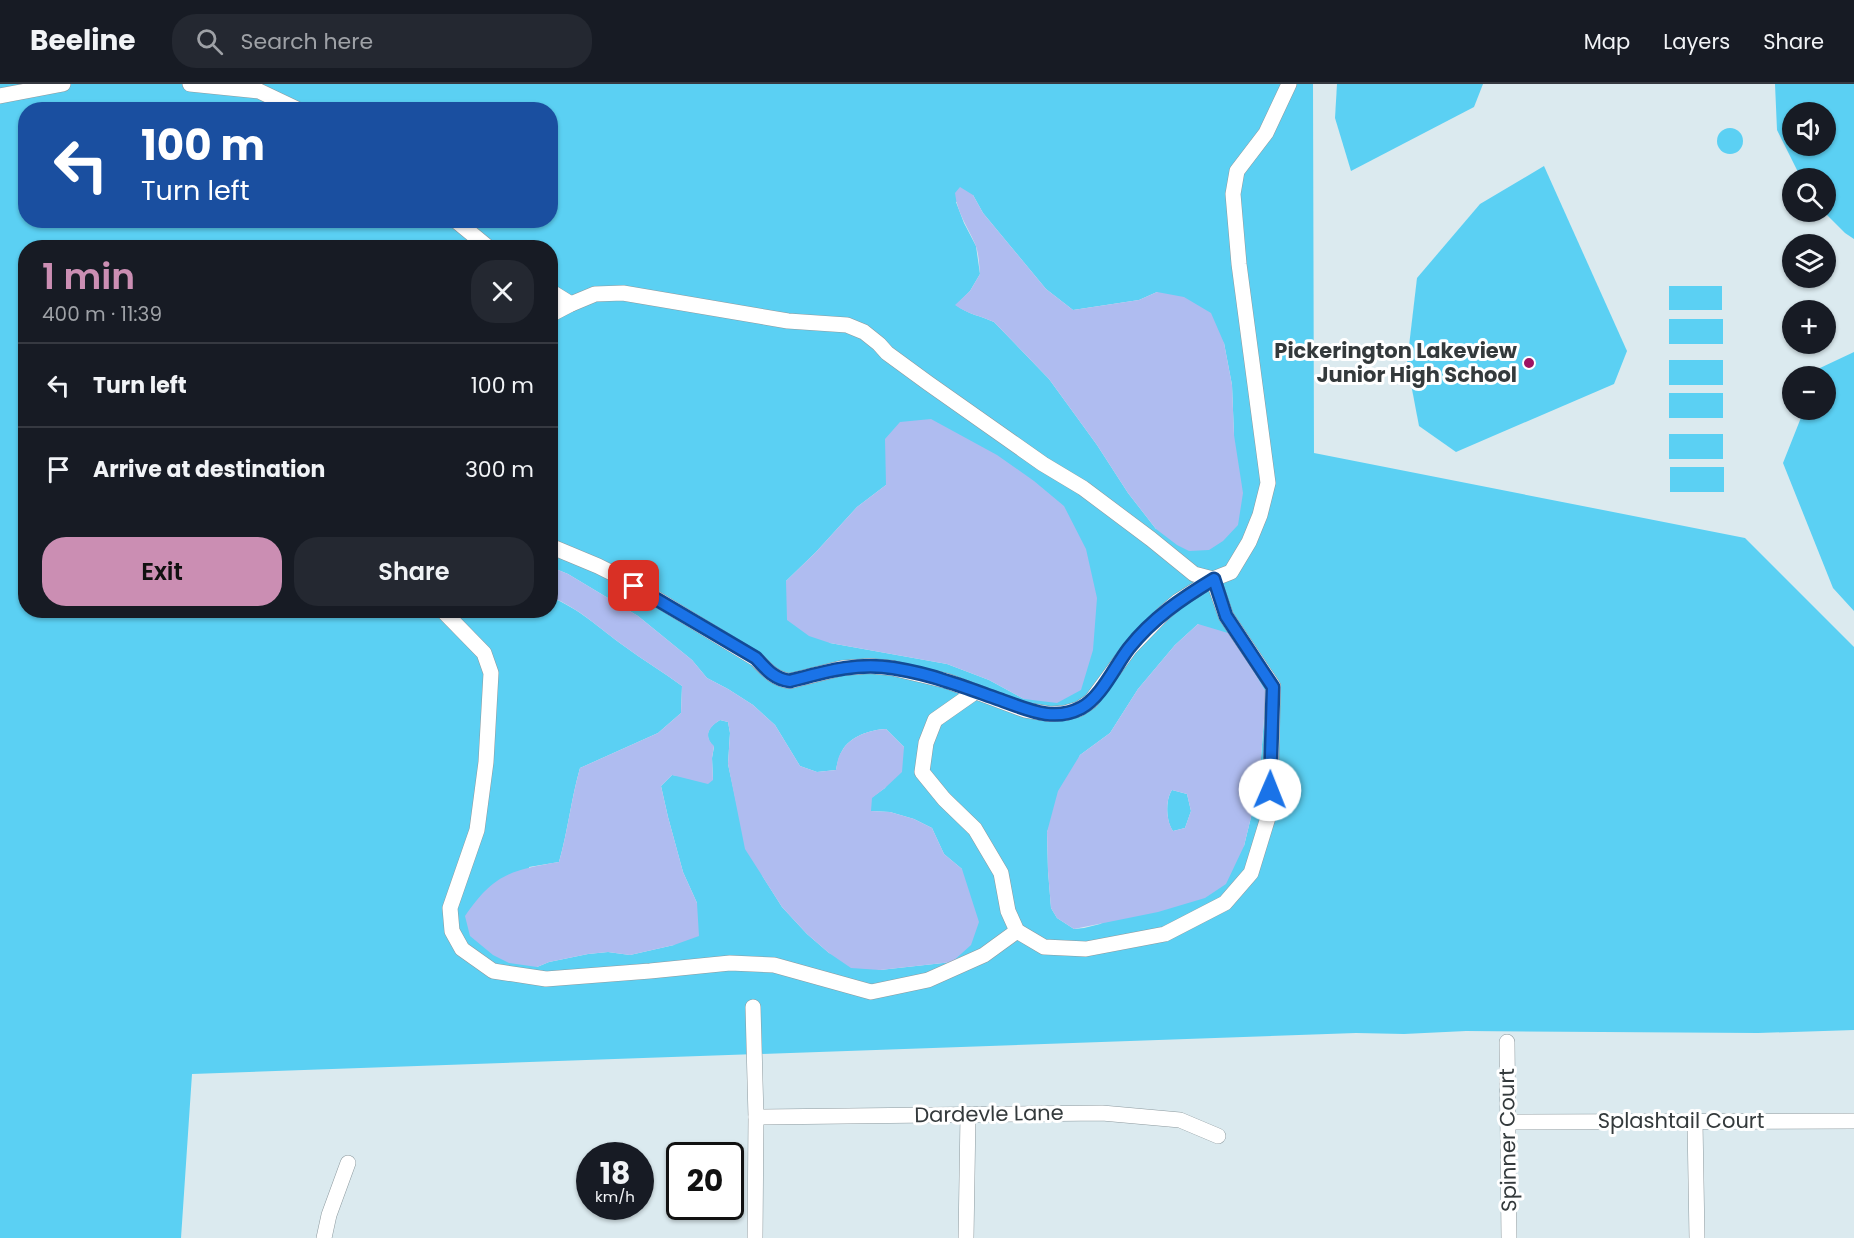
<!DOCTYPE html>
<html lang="en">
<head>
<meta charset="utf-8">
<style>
  body { margin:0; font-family:Poppins,sans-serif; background:#242831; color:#f1f3f6; height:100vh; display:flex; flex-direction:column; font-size:22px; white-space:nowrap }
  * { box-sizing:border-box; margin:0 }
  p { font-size:20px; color:#9ea1a6 }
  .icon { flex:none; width:33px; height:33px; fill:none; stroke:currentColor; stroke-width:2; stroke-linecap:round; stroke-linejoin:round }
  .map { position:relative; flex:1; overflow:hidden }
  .side { position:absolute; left:18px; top:156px; width:540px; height:378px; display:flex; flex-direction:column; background:#171b24; border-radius:24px; box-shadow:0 2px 4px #0004 }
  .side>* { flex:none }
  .banner { position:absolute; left:18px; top:18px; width:540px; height:126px; border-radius:24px; box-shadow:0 2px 4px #0004; background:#1a4fa0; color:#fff; overflow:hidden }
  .controls { position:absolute; left:1782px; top:18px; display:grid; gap:12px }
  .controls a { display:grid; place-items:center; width:54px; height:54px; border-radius:50%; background:#171b24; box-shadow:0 2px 4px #0004; font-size:30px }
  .speed { position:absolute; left:576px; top:1058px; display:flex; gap:12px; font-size:30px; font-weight:700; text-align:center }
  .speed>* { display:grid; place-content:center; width:78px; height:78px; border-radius:50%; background:#171b24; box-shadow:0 2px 4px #0004; line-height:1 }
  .speed small { font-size:15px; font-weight:400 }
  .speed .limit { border:3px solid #111; border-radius:9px; background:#fff; color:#111 }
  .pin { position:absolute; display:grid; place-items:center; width:51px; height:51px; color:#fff; margin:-26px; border-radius:12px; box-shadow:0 3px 9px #0006 }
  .me { position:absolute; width:66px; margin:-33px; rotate:1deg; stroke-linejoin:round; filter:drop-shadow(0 0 4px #0008) }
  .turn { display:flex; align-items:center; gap:21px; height:126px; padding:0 24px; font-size:27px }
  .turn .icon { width:78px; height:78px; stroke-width:2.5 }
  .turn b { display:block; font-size:42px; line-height:51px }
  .round { display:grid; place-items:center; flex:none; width:63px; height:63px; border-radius:24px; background:#242831 }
  .headline { display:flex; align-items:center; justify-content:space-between; height:102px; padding:0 24px }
  h1 { font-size:36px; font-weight:600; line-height:45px; color:#cb8eb3 }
  .cta { display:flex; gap:12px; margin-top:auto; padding:12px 24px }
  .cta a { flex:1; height:69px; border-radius:24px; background:#cb8eb3; color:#111; font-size:24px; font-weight:600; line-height:69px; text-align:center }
  .cta a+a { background:#242831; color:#f1f3f6 }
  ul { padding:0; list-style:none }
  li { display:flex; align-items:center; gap:18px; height:84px; padding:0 24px; border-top:2px solid #363941 }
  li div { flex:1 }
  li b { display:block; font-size:22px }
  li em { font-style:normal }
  header { display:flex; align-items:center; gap:36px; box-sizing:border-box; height:84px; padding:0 30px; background:#171b24; border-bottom:2px solid #363941 }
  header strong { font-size:28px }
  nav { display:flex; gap:33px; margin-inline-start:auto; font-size:21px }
  .search { width:420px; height:54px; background:#242831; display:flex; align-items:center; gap:15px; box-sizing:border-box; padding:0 21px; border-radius:24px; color:#9ea1a6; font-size:22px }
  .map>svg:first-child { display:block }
  .green { fill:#5bd0f3; fill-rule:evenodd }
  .water { fill:#afbcf0; fill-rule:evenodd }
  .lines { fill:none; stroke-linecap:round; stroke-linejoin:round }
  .minor-casing { stroke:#8d9a9f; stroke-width:16 }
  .minor { stroke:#fff; stroke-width:15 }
  .route-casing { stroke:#114b97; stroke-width:15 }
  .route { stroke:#1a73e8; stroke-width:10 }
  .poi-dot { fill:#9d1362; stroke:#fff; stroke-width:2 }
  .labels { text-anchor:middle; stroke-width:6; stroke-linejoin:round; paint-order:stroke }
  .poi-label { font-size:21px; font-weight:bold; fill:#343a3c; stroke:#fff; text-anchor:end }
  .street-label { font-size:21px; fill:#343a3c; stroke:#fff }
</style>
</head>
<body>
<header>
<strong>Beeline</strong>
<div class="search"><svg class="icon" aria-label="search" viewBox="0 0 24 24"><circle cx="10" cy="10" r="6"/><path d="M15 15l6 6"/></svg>Search here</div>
<nav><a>Map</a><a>Layers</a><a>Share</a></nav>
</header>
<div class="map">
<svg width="1854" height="1154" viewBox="0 0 1854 1154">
  <rect width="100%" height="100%" fill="#dbeaef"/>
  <!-- green -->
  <g class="green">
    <path d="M 0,0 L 1313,0 L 1314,369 L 1745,454 L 1854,563 L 1854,946 L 1758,949 L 1466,947 L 1404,950 L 1356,949 L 192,990 L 181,1154 L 0,1154 ZM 26,26 L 550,26 L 550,136 L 26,136 ZM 973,111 L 983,129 L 1046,205 L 1073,226 L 1139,216 L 1157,208 L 1224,259 L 1232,301 L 1234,351 L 1156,445 L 1128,409 L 1097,361 L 1049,295 L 994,238 C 981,232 967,230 956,221 L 970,207 L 980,190 L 976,162 L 964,139 L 956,118 ZM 26,164 L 550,164 L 551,483 L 568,490 L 638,532 L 692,576 L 707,594 L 728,605 L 753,621 L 775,641 L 800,682 L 817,688 L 836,686 C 837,680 839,672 842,667 C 850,652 870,646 886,645 L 904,663 L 885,704 L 871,714 L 871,727 L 890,728 L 914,735 L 932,744 L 944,770 L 962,785 L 952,878 L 880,886 L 829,869 L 807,850 L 782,823 L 763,793 L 741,740 L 728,680 L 730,649 L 728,638 L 720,636 C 708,643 703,652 714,663 L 712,674 L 713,696 L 672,691 L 661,702 L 668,733 L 683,788 L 697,819 L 674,861 L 630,871 L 608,868 L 588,870 L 549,878 L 537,883 L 529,783 L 559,778 C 568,747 571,715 580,684 L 658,649 L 681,629 L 682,602 C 663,588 643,576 624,562 C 600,545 579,524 550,513 L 550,526 L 26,526 ZM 886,401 L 1024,615 L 989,596 L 947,580 L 830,559 L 786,497 L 816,468 L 857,423 ZM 1198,540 L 1266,608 L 1259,700 L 1244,762 L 1100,840 L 1084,844 L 1074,845 L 1057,834 L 1051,824 L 1048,787 L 1047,748 L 1080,671 L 1110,649 L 1138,605 L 1175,561 Z"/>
    <path d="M 1337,0 L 1483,0 L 1474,23 L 1351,87 L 1335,34 Z"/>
    <path d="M 1775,0 L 1854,0 L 1854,155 L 1845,149 L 1824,128 L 1826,94 L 1801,94 L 1777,46 ZM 1792,28 L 1826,28 L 1826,62 L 1792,62 Z"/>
    <circle cx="1730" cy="57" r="13"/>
    <path d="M 1544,82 L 1627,267 L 1614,300 L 1456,368 L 1419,342 L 1407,279 L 1417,194 L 1480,120 Z"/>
    <rect x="1669" y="202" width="53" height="24"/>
    <rect x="1669" y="235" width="54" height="25"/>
    <path d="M 1854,268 L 1854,527 L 1833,504 L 1783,379 L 1804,326 L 1826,326 L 1826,292 L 1817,292 L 1820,284 Z"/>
    <rect x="1669" y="276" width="54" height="25"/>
    <rect x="1669" y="309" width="54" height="25"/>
    <rect x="1669" y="350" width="54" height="25"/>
    <rect x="1670" y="383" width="54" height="25"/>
    <path d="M 1172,706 L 1187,710 L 1191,727 L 1185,744 L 1173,747 C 1166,738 1165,716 1172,706 Z"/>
  </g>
  <!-- water -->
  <g class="water">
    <path d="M 960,103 L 973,111 L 983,129 L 1046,205 L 1073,226 L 1139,216 L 1157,208 L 1184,213 L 1211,229 L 1224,259 L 1232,301 L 1234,351 L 1243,409 L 1238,441 L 1223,457 L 1209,466 L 1189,467 L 1177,461 L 1156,445 L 1128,409 L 1097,361 L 1049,295 L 994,238 C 981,232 967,230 955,221 L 970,207 L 980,190 C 979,180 979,169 975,160 C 968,143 957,129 955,109 Z"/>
    <path d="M 931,335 L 997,371 L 1034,397 L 1064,422 L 1086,465 L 1097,514 L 1093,566 L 1081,606 L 1057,619 L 1024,615 L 989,596 L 947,580 L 830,559 L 809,552 L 787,536 L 786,497 L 816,468 L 857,423 L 886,401 L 885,355 L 900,338 Z"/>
    <path d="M 551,483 L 568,490 L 638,532 L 692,576 L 707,594 L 728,605 L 753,621 L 775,641 L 800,682 L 817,688 L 836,686 C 837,680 838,672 842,667 C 850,652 870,646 886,645 L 904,663 L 902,688 L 885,704 L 872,714 L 871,727 L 890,728 L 914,735 L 932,744 L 944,770 L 962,785 L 979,838 L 971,861 L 952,878 L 880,886 L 851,884 L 829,869 L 807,850 L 782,823 L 745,765 L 728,680 L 730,649 L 728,638 L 720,636 C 709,643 703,652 714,662 L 712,674 L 713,696 L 708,700 L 672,691 L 661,702 L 668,733 L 683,788 L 697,819 L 699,852 L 674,861 L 630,871 L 608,868 L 588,870 L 549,878 L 537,883 L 509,879 L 493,871 L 470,852 L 465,832 C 494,790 511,786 559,778 C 568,747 571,715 580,684 L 658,649 L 681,629 L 682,602 C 663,588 643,576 624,562 C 600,545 579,524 551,513 Z"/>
    <path d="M 1198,540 L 1228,549 L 1237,559 L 1266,608 L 1259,700 L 1244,762 L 1226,800 L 1205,814 L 1158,828 L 1074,845 L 1057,834 L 1051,824 L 1048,787 L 1047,748 L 1058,707 L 1080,671 L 1110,649 L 1138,605 L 1175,561 ZM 1172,706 L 1187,710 L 1191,727 L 1185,744 L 1173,747 C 1166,737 1165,716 1172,706 Z"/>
  </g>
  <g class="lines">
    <!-- minor casing -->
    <g class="minor-casing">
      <g id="minor">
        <path d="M 190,0 L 259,7 L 299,26"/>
        <path d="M 0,12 L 63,0"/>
        <path d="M 455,136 L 489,164"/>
        <path d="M 550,207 L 571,220"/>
        <path d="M 550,231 L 571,220 L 595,210 L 623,209 L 788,237 L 847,241 L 864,248 L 879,260 L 887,269 L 928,299 L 1043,380 L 1083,404 L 1151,455 L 1194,490 L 1213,495"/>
        <path d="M 550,462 L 598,482 L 622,494 L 756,575 C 766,585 774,595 790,597 L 842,584 L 870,582 L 892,584 L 947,597 L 1025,626 L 1050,630 L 1065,629 L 1079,625 L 1091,617 L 1130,564 L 1163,530 L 1178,517 L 1213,495 L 1231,488 L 1249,458 L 1260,431 L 1268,399 L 1239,180 L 1233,110 L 1237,87 L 1266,49 L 1289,0"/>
        <path d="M 442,526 L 484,569 L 491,589 L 486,678 L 477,746 L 450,824 L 452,847 L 462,865 L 493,887 L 546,895 L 650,887 L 730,879 L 774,881 L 871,908 L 928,896 L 984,871 L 1017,847"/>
        <path d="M 975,608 L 935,636 L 926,659 L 922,688 L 944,715 L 975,745 L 1001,789 L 1008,827 L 1017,847 L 1044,863 L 1086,865 L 1165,850 L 1225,819 L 1251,789 L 1270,727 L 1273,602 L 1226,532 L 1213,495"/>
        <path d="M 753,923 L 756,1033 L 755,1154"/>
        <path d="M 1507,958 L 1509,1154"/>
        <path d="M 756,1033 L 1102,1029 L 1180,1036 L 1218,1052"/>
        <path d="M 1508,1038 L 1854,1037"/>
        <path d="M 1695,1038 L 1697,1154"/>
        <path d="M 324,1154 L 329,1131 L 348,1079"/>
        <path d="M 966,1154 L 968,1031"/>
      </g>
    </g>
    <!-- minor -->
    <use href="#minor" class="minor"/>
  </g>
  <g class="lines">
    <!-- route casing -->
    <g class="route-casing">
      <path id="route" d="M 634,502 L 756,574 C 766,585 774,595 790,597 C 824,588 857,578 893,584 C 911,587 929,591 946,597 C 963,602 981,609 998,615 C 1025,624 1052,639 1081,624 C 1101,614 1115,582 1129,564 C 1153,534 1181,515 1214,495 L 1226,532 L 1273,603 L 1270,706"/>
    </g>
    <!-- route -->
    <use href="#route" class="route"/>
  </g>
  <!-- markers -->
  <circle class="poi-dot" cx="1529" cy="279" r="6"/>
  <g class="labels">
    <!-- poi labels -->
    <g class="poi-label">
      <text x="1517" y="274">Pickerington Lakeview<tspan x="1517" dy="24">Junior High School</tspan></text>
    </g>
    <!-- street labels -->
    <g class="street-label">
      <text transform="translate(989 1030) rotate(-1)" y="7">Dardevle Lane</text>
      <text x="1681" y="1044">Splashtail Court</text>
      <text transform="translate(1508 1056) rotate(-91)" y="7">Spinner Court</text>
    </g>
  </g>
</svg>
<div class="controls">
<a><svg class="icon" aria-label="sound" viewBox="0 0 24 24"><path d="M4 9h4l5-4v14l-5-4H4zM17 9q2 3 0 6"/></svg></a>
<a><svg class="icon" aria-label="search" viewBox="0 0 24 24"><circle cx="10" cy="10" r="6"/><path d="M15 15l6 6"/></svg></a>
<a><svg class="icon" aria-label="layers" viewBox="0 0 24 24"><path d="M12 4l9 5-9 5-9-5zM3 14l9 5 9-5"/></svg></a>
<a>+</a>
<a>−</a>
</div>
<div class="speed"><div>18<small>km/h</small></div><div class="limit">20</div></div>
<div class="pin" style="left:634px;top:502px;background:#d93025"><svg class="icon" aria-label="arrive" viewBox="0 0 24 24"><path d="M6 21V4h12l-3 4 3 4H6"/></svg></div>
<svg class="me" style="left:1270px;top:706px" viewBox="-20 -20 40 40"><circle r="19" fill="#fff"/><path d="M0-13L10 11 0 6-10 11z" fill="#1a73e8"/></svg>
<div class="banner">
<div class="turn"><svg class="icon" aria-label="left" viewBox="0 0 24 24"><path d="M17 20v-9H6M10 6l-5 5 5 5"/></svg><div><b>100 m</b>Turn left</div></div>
</div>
<section class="side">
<div class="headline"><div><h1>1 min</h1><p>400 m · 11:39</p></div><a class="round"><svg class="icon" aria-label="close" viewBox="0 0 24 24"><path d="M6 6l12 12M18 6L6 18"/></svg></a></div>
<ul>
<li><svg class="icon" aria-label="left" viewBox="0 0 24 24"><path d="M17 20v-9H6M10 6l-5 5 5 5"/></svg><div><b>Turn left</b></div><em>100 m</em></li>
<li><svg class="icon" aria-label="arrive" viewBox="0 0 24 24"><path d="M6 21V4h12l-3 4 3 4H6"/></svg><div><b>Arrive at destination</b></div><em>300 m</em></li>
</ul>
<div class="cta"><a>Exit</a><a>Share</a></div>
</section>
</div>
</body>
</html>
